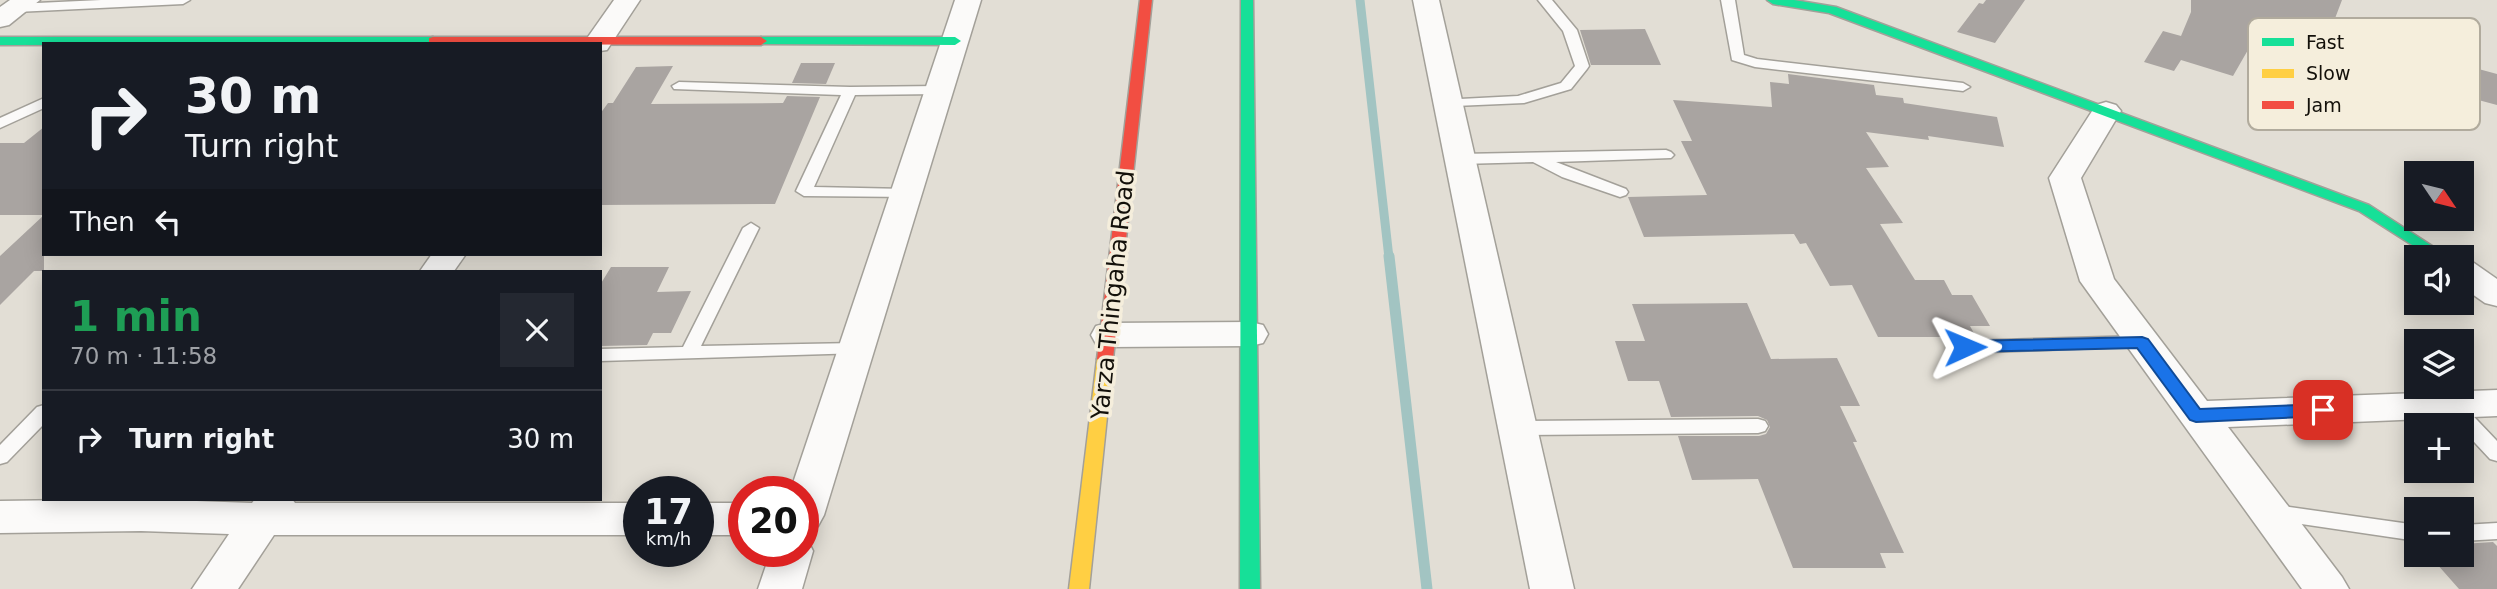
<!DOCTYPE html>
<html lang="en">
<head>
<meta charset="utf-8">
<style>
  body { margin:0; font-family:"DejaVu Sans",sans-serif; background:#242831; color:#f1f3f6; height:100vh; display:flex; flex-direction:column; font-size:26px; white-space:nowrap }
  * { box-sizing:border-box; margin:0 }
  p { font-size:23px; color:#9ea1a6 }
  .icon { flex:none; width:38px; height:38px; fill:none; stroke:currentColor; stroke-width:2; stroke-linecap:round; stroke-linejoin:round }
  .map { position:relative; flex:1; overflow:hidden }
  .drawer { position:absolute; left:42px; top:270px; width:560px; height:231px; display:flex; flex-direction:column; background:#171b24; border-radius:0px; box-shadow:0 4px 18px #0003 }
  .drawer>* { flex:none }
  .hud { position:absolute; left:42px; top:42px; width:560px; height:214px; border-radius:0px; box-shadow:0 4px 18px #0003; background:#171b24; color:#f1f3f6; overflow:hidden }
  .needle { width:46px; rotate:125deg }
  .tools { position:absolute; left:2404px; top:161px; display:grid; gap:14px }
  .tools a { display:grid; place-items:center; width:70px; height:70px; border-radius:0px; background:#171b24; box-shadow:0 4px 18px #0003; font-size:35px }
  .speed { position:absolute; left:623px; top:476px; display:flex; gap:14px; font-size:35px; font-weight:700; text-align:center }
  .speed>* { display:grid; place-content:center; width:91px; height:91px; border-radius:50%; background:#171b24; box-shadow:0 4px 18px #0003; line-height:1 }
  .speed small { font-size:18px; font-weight:400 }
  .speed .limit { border:10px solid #d22; background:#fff; color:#111 }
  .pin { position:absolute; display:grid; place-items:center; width:60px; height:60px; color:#fff; margin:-30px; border-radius:14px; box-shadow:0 4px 10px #0006 }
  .me { position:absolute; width:77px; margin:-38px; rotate:89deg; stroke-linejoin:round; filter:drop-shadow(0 0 5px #0008) }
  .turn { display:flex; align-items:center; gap:24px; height:147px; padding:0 28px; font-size:32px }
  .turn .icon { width:91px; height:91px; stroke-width:2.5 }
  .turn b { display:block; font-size:49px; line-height:60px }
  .then { display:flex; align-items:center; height:66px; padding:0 28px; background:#0003; gap:14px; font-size:26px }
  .round { display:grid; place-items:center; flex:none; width:74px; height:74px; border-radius:0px; background:#242831 }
  .head { display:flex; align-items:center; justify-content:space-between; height:119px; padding:0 28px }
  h1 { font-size:42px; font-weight:700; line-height:52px; color:#1e9e55 }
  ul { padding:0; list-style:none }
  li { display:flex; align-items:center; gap:21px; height:98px; padding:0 28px; border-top:2px solid #363941 }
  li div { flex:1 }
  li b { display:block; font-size:26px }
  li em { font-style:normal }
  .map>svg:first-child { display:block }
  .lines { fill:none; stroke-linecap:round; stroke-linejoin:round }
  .stream-far1 { stroke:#a2c4c2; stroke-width:9 }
  .stream { stroke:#a2c4c2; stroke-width:11 }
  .building { fill:#a9a4a1 }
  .lane-casing { stroke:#a3a099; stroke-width:3 }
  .street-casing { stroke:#a3a099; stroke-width:3 }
  .fast-casing { stroke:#a3a099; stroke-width:3 }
  .slow-casing { stroke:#a3a099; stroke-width:3 }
  .jam-casing { stroke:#a3a099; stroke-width:3 }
  .lane { fill:#fbfaf9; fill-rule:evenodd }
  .street { fill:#fbfaf9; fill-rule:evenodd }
  .fast { fill:#16e098; fill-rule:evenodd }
  .slow { fill:#ffcf43; fill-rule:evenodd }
  .jam { fill:#f24e42; fill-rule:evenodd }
  .route { fill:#1a73e8; stroke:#114b97; stroke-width:2 }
  .labels { text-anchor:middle; stroke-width:7; stroke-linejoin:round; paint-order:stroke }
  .street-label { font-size:24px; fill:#13100a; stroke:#f5eedc }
  .key { fill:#f5eedc; stroke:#b1ab9d; stroke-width:2 }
  .key-label { font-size:19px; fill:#13100a }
</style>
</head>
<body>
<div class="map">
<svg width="2497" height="589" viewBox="0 0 2497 589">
  <rect width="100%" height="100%" fill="#e2ded5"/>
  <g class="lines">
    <!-- stream-far1 -->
    <path class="stream-far1" d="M 1360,0 L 1389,258"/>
    <!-- stream -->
    <path class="stream" d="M 1389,256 L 1427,589"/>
  </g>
  <!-- building -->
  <g class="building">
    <path d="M 1986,0 L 2025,0 L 1995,43 L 1957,32 L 1979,3 L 1983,4 Z"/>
    <path d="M 2191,0 L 2342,0 L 2331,29 L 2497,74 L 2497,105 L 2411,82 L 2411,129 L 2371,119 L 2371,127 L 2340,119 L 2341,111 L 2320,106 L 2321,94 L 2303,90 L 2310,41 L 2260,29 L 2233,76 L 2181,60 L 2174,71 L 2144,62 L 2163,31 L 2181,36 L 2191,12 Z"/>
    <path d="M 1645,29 L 1661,65 L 1591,65 L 1580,30 Z"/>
    <path d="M 801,63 L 835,63 L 826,84 L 792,83 Z"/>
    <path d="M 673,66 L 651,104 L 783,103 L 787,96 L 820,97 L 775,204 L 600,205 L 600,114 L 608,103 L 613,103 L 636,67 Z"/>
    <path d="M 1788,74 L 1874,85 L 1876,95 L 1903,98 L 1904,103 L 1997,117 L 2004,147 L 1928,136 L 1929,140 L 1866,132 L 1889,167 L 1866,168 L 1903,223 L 1880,224 L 1915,280 L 1944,280 L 1952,295 L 1972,295 L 1990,326 L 1970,326 L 1976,337 L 1878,337 L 1852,285 L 1830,286 L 1806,243 L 1800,244 L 1794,234 L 1644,237 L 1628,197 L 1707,195 L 1681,141 L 1692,141 L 1673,100 L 1772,107 L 1770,82 L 1789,84 Z"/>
    <path d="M 44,127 L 44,215 L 0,215 L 0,143 L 24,143 Z"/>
    <path d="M 44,215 L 44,271 L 34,271 L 0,305 L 0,256 Z"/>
    <path d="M 611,267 L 669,267 L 657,292 L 691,291 L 671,333 L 653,333 L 647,345 L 600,346 L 600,285 Z"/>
    <path d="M 1747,303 L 1771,359 L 1837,358 L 1860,406 L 1840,406 L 1857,442 L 1853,442 L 1904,553 L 1880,553 L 1886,568 L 1793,568 L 1758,479 L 1692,480 L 1678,436 L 1759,436 L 1766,434 L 1770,427 L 1767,420 L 1758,416 L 1671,417 L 1659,381 L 1628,381 L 1615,341 L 1645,341 L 1632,304 Z"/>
    <path d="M 2493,542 L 2497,546 L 2497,589 L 2459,589 L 2429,555 L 2462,555 L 2462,544 Z"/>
  </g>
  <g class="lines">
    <!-- lane casing -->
    <g class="lane-casing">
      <g id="lane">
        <path d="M 101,0 L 190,0 L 183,4 L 16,12 L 9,8 L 16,4 Z"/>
        <path d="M 1538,0 L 1552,0 L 1577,30 L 1589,66 L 1587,69 L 1571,89 L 1524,103 L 1455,106 L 1453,103 L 1455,100 L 1460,99 L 1518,96 L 1561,83 L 1575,66 L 1563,31 Z"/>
        <path d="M 1721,0 L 1735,0 L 1744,55 L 1757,59 L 1963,83 L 1970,87 L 1963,91 L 1755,67 L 1732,60 Z"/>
        <path d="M 679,82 L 850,87 L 939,86 L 946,90 L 939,94 L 855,95 L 814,187 L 906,189 L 912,191 L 914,194 L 912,197 L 804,196 L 796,191 L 841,95 L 674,89 L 672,86 Z"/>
        <path d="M 44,98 L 44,108 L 0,128 L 0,118 Z"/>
        <path d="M 1666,150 L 1671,152 L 1674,155 L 1671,158 L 1556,162 L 1626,189 L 1628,192 L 1626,195 L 1620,197 L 1562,177 L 1533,162 L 1460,164 L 1452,159 L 1460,154 Z"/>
        <path d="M 751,223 L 759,228 L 701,346 L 856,343 L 862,345 L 865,349 L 862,353 L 600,361 L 600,349 L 683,347 L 743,228 Z"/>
        <path d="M 2142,336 L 2151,342 L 2148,346 L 1965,353 L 1959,351 L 1956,347 L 1959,343 L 1965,341 Z"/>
        <path d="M 2451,398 L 2458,400 L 2497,441 L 2497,461 L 2490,459 L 2462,429 L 2462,425 L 2459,425 L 2441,405 L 2444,400 Z"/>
        <path d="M 44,405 L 44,424 L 7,462 L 0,464 L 0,445 L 37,407 Z"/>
        <path d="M 1758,419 L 1765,421 L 1768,426 L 1765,431 L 1758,433 L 1517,435 L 1510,433 L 1507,428 L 1510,423 L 1517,421 Z"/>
        <path d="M 2275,505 L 2417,525 L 2417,541 L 2268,519 L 2265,513 L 2268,507 Z"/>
        <path d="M 2497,523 L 2497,539 L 2462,541 L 2462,525 Z"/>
      </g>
    </g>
    <!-- street casing -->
    <g class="street-casing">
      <g id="street">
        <path d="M 10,0 L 40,0 L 9,25 L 0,27 L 0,7 Z"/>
        <path d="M 614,0 L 640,0 L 607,50 L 600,51 L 600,44 L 583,44 Z"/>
        <path d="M 955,0 L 981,0 L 824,515 L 818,526 L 803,531 L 803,492 L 790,492 Z"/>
        <path d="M 1413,0 L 1439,0 L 1574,589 L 1530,589 Z"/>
        <path d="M 2106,102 L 2116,105 L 2121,111 L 2081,178 L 2114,279 L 2207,401 L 2497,390 L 2497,416 L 2228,427 L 2342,577 L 2349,589 L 2302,589 L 2080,281 L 2049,178 L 2096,105 Z"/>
        <path d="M 432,254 L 466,254 L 454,271 L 420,271 Z"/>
        <path d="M 2462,260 L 2474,263 L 2497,279 L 2497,306 L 2485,303 L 2462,287 Z"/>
        <path d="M 1250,322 L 1263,325 L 1268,334 L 1263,343 L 1250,346 L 1109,347 L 1096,344 L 1091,335 L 1096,326 L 1109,323 Z"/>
        <path d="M 141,499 L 252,503 L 255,499 L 292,499 L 295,503 L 639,503 L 639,535 L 274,535 L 238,589 L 192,589 L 229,534 L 141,531 L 0,533 L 0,501 Z"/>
        <rect x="698" y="503" width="46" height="32"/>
        <path d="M 803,538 L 807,539 L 813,551 L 802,589 L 758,589 L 771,551 L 803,551 Z"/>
      </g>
    </g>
    <!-- fast casing -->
    <g class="fast-casing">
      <g id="fast">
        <path d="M 1241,0 L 1253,0 L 1260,589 L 1240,589 Z"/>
        <path d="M 1767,0 L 1794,0 L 1836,7 L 2369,205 L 2449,257 L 2431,257 L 2359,211 L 1829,13 L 1773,4 Z"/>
        <path d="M 0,37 L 433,37 L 439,41 L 437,44 L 0,45 Z"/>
        <path d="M 761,37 L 955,37 L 961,41 L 955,45 L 757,44 L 755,41 Z"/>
      </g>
    </g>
    <!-- slow casing -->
    <g class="slow-casing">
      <path id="slow" d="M 1105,353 L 1113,359 L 1089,589 L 1069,589 L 1097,359 Z"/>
    </g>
    <!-- jam casing -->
    <g class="jam-casing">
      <g id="jam">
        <path d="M 1140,0 L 1152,0 L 1113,359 L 1105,365 L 1097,359 Z"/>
        <path d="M 433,37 L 761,37 L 767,41 L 761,45 L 429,44 L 429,38 Z"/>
      </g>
    </g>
    <!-- lane -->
    <use href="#lane" class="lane"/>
    <!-- street -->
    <use href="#street" class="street"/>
    <!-- fast -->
    <use href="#fast" class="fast"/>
    <!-- slow -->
    <use href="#slow" class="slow"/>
    <!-- jam -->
    <use href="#jam" class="jam"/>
  </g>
  <!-- route -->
  <path class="route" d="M 2142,337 L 2148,339 L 2200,409 L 2323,404 L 2332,410 L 2323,416 L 2196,422 L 2190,420 L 2137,348 L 1965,352 L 1957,347 L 1965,341 Z"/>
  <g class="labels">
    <!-- street labels -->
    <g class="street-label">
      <text transform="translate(1113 295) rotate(-84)" y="8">Yarza Thingaha Road</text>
    </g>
  </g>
  <!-- legend -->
  <rect x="2248" y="18" width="232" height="112" rx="10" class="key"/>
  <rect x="2262" y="38" width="32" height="8" fill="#16e098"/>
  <rect x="2262" y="69" width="32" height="9" fill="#ffcf43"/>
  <rect x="2262" y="101" width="32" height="8" fill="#f24e42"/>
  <g class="key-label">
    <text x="2306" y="49">Fast</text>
    <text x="2306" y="80">Slow</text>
    <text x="2306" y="112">Jam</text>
  </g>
</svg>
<div class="tools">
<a><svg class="needle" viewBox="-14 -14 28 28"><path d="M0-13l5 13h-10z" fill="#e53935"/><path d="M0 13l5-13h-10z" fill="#9ea1a6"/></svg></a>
<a><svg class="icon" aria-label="sound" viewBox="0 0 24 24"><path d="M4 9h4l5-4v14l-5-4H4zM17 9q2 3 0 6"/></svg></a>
<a><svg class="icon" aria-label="layers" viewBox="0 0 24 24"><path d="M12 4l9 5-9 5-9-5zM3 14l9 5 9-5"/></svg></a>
<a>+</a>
<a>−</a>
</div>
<div class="speed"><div>17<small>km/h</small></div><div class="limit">20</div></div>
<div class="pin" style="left:2323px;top:410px;background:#d93025"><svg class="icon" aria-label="arrive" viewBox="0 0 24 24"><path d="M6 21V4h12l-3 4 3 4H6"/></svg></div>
<svg class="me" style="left:1965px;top:347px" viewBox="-20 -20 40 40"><path d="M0-17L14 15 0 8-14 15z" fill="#1a73e8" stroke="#fff" stroke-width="4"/></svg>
<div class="hud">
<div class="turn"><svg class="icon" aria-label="right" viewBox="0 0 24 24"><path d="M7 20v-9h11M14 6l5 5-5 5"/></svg><div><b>30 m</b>Turn right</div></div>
<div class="then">Then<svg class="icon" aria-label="left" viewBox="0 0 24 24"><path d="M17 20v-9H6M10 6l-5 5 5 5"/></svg></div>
</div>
<section class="drawer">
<div class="head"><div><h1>1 min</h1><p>70 m · 11:58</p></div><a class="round"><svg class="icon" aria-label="close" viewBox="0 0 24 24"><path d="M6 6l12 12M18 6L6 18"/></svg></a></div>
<ul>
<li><svg class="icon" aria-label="right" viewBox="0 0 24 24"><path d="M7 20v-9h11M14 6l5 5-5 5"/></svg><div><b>Turn right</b></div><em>30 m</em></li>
</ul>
</section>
</div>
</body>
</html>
